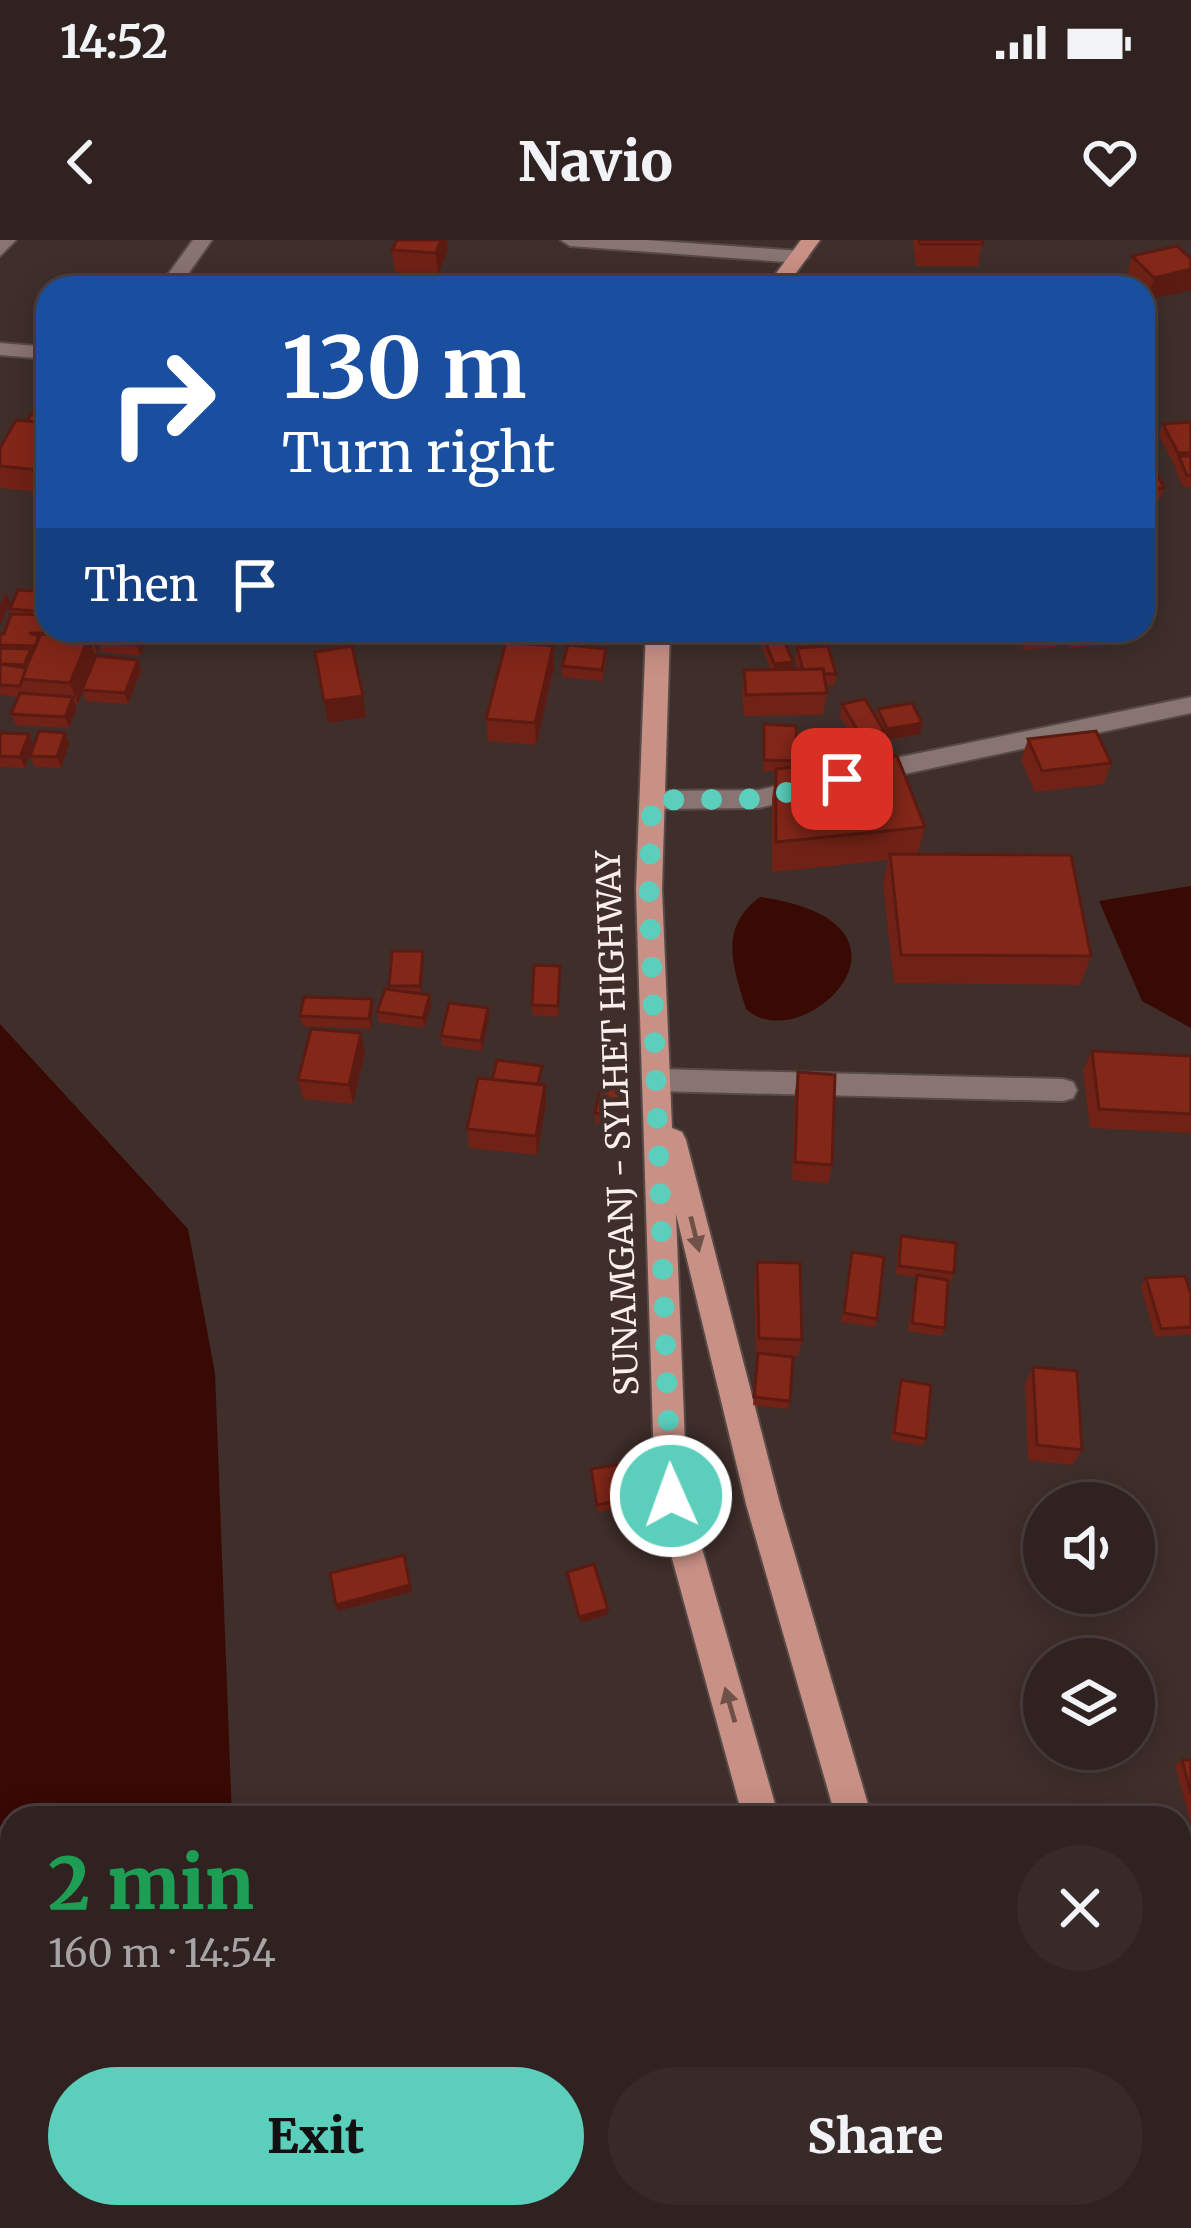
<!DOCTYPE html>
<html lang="en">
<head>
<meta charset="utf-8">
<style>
  body { margin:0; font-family:Merriweather,serif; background:#372a29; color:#f1f3f6; height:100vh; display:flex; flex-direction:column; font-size:45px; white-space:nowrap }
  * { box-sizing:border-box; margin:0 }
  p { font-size:39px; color:#a7a4a5 }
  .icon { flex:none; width:66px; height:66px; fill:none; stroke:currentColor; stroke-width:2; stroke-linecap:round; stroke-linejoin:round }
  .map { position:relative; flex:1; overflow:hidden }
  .side { position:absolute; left:0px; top:1566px; width:1191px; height:423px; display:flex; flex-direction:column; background:#2f2220; border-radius:36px 36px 0 0; box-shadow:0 6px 30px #0003,0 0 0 3px #4a3f3e }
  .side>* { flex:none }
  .guide { position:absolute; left:36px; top:36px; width:1119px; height:366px; border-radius:36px; box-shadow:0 6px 30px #0003,0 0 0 3px #4a3f3e; background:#1a4fa0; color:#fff; overflow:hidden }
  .tools { position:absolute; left:1023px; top:1242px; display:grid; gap:24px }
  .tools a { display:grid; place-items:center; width:132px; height:132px; border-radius:50%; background:#2f2220; box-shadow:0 6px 30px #0003,0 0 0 3px #4a3f3e; font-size:60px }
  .pin { position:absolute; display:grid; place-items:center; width:102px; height:102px; color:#fff; margin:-51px; border-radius:24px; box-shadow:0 6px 18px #0006 }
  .me { position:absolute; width:132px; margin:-66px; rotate:358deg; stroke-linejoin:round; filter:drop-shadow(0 0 9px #0008) }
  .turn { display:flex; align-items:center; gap:42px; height:252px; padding:0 48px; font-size:54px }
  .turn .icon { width:156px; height:156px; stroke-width:2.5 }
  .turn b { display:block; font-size:84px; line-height:102px }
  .then { display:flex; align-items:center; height:114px; padding:0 48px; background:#0003; gap:24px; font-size:45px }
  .round { display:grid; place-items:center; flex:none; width:126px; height:126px; border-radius:63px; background:#372a29 }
  .headline { display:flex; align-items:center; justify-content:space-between; height:204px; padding:0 48px }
  h1 { font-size:72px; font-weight:800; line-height:90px; color:#1e9e55 }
  .action { display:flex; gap:24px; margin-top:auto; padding:24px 48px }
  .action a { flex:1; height:138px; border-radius:72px; background:#5bcebc; color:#111; font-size:48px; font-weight:800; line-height:138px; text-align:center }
  .action a+a { background:#372a29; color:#f1f3f6 }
  .status { display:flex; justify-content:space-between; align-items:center; height:84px; padding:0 60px; background:#2f2220; direction:ltr }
  .status svg { height:33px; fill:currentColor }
  header { display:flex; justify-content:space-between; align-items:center; height:156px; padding:0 48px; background:#2f2220; font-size:54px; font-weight:800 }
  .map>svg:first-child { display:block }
  .water { fill:#390904 }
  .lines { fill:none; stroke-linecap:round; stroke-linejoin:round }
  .minor-casing { stroke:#584a47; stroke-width:4 }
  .primary-casing { stroke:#584a47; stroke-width:4 }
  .minor { fill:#887470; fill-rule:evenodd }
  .primary { fill:#c99186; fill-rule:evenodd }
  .wall { fill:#712216 }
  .shaded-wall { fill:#5c1b12 }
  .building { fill:#832719; stroke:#5c1b12; stroke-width:3 }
  .oneway { fill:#6f514a }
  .route { stroke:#5bcebc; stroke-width:21; stroke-dasharray:0 37.8 }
  .labels { text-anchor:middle; stroke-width:10; stroke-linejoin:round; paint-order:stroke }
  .street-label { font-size:33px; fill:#faefec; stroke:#3f2e2a }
</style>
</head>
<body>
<div class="status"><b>14:52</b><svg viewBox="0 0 49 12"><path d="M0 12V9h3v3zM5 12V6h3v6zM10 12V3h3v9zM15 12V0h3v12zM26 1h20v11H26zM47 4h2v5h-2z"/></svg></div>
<header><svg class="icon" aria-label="back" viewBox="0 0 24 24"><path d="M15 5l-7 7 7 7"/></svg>Navio<svg class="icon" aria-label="heart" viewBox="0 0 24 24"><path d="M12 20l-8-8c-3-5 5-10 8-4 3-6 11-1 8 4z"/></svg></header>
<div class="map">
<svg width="1191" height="1988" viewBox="0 0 1191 1988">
  <rect width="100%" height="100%" fill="#3f2e2a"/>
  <!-- water -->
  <g class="water">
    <path d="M 1191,646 L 1191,788 L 1142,761 L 1099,661 Z"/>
    <path d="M 760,657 C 944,683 803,821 746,769 C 733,727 718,688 760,657 Z"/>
    <path d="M 0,784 L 188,989 L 215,1133 L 232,1578 L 12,1578 L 12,1977 L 226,1977 L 226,1988 L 0,1988 Z"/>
  </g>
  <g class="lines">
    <!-- minor casing -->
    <g class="minor-casing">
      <g id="minor">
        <path d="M 0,0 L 16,0 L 0,16 Z"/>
        <path d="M 193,0 L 212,0 L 178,48 L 158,48 Z"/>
        <path d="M 561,0 L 646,0 L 800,11 L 809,17 L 800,23 L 570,6 Z"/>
        <path d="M 0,103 L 48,107 L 48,119 L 0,115 Z"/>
        <path d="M 1191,457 L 1191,473 L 862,543 L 850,534 L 862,525 Z"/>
        <path d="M 810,538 L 819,541 L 822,547 L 819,553 L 759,568 L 652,569 L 639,560 L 652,551 L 759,550 Z"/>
        <path d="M 657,829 L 1063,839 L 1073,842 L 1077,850 L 1073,858 L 1063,861 L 657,851 L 647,848 L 643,840 L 647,832 Z"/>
      </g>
    </g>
    <!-- primary casing -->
    <g class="primary-casing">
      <g id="primary">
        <path d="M 801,0 L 820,0 L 785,48 L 765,48 Z"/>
        <path d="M 646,390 L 670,390 L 662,649 L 672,888 L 682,892 L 686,900 L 780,1264 L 872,1578 L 836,1578 L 746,1264 L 676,974 L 687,1256 L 779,1578 L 743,1578 L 655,1256 L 636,649 Z"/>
        <path d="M 849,1977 L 891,1977 L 894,1988 L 852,1988 Z"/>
        <path d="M 948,1977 L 990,1977 L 993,1988 L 951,1988 Z"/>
      </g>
    </g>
    <!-- minor -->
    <use href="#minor" class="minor"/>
    <!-- primary -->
    <use href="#primary" class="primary"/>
  </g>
  <!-- wall -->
  <g class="wall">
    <path d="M 913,0 L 982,0 L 978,26 L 916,26 Z"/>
    <path d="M 1177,6 L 1147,60 L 1143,56 L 1143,48 L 1135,48 L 1126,39 L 1132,16 Z"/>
    <path d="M 448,9 L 438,36 L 395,32 L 392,10 Z"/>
    <path d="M 48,169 L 48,253 L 0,248 L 0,208 L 27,181 Z"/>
    <path d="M 1163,184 L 1191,185 L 1191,247 L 1183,247 L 1175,228 L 1176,225 L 1174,225 L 1159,195 Z"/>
    <path d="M 1143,210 L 1164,248 L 1160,259 L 1143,261 Z"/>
    <path d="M 48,352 L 48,390 L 146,390 L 149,397 L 140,416 L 102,412 L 100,406 L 97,413 L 94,413 L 95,418 L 138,420 L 141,431 L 128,464 L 86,461 L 83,451 L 78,464 L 76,464 L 77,468 L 69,488 L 16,485 L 11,474 L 18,457 L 0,455 L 0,394 L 4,394 L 12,374 L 10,369 Z"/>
    <path d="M 149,390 L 199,390 L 195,401 L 152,398 Z"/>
    <path d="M 245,390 L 269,390 L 268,394 L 246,393 Z"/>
    <path d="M 1016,390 L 1057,390 L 1059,395 L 1056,407 L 1024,410 Z"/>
    <path d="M 1062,390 L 1136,390 L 1132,402 L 1070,408 Z"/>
    <path d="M 762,393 L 792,430 L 798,430 L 795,419 L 797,408 L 836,434 L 835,445 L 826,445 L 827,453 L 823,475 L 744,476 L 742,452 L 744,430 L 771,430 L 761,405 Z"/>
    <path d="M 553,406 L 554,428 L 536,505 L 488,501 L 486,479 Z"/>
    <path d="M 606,409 L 606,420 L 602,441 L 562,437 L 562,426 Z"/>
    <path d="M 842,464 L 876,478 L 878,469 L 920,494 L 885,500 L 883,497 L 882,502 L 859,508 L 840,476 Z"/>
    <path d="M 764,484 L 797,521 L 796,527 L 925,587 L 918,614 L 1091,716 L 1080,745 L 894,743 L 883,644 L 888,620 L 772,632 L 772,559 L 776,531 L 763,531 Z"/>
    <path d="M 0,493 L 33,505 L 25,528 L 0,527 Z"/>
    <path d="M 65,493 L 69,504 L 61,528 L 35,527 L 30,516 Z"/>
    <path d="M 1028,499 L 1111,523 L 1104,544 L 1035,552 L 1021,520 Z"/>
    <path d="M 424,721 L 421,754 L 430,755 L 431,766 L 424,788 L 379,782 L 377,772 L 389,750 L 389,746 Z"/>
    <path d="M 560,736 L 558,777 L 532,775 L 532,765 Z"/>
    <path d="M 372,759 L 373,769 L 371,789 L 303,786 L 300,776 Z"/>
    <path d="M 489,778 L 482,811 L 443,806 L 441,796 Z"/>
    <path d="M 1092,811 L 1191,816 L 1191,893 L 1090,888 L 1083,831 Z"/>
    <path d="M 365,812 L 353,864 L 303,859 L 298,840 Z"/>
    <path d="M 542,826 L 540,845 L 546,864 L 537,915 L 469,908 L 467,889 L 492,840 Z"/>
    <path d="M 798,832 L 832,925 L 828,943 L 792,940 L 795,851 Z"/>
    <path d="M 625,841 L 616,885 L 595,883 L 595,873 Z"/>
    <path d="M 901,996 L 954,1033 L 951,1042 L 948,1041 L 945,1088 L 941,1096 L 908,1091 L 916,1037 L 896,1034 L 898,1005 Z"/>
    <path d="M 852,1012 L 877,1079 L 875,1087 L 841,1082 Z"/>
    <path d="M 757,1022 L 802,1100 L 798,1116 L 776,1115 L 790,1161 L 788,1169 L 753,1165 L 758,1114 L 756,1114 L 754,1039 Z"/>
    <path d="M 1146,1038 L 1191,1054 L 1191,1094 L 1155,1097 L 1141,1047 Z"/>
    <path d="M 1033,1127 L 1082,1210 L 1072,1225 L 1028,1220 L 1025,1143 Z"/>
    <path d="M 901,1140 L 926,1199 L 922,1206 L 891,1200 L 898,1148 Z"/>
    <path d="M 591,1229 L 628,1259 L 628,1266 L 597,1272 Z"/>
    <path d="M 1182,1520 L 1191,1520 L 1191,1584 L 1175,1525 Z"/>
  </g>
  <!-- shaded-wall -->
  <g class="shaded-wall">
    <path d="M 441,0 L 447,0 L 448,9 L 438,36 L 436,13 Z"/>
    <path d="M 1191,29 L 1191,50 L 1147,60 L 1154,38 Z"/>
    <path d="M 6,352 L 10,363 L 0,386 L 0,365 Z"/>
    <path d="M 90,390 L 106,390 L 98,401 L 100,406 L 97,413 Z"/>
    <path d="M 144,390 L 146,390 L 149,397 L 140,416 L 137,405 Z"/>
    <path d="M 89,397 L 96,419 L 78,464 L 70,443 Z"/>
    <path d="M 553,406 L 554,428 L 536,505 L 535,483 Z"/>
    <path d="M 138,420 L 141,431 L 128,464 L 125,453 Z"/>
    <path d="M 793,422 L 792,433 L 773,436 L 774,424 Z"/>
    <path d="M 363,456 L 366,477 L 328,483 L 324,461 Z"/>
    <path d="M 73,457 L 77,468 L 69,488 L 65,477 Z"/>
    <path d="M 922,483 L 920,494 L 885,500 L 887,489 Z"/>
    <path d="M 884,491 L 882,502 L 859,508 L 861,496 Z"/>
    <path d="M 65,493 L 69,504 L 61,528 L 57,517 Z"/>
    <path d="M 29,494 L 33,505 L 25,528 L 20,517 Z"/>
    <path d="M 423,711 L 424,721 L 421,756 L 420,746 Z"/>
    <path d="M 430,755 L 431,766 L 424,788 L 423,778 Z"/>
    <path d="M 372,759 L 373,769 L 371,789 L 369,779 Z"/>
    <path d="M 488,768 L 489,778 L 482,811 L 481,801 Z"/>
    <path d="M 361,793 L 365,812 L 353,864 L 349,845 Z"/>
    <path d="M 545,845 L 546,864 L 537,915 L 536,896 Z"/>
    <path d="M 404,1315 L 412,1352 L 338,1371 L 336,1365 Z"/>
    <path d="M 608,1369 L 608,1375 L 580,1383 L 579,1377 Z"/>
  </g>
  <!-- building -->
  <g class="building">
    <path d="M 397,0 L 441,0 L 436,13 L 392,10 Z"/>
    <path d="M 919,0 L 982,0 L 983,4 L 920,4 Z"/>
    <path d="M 1177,6 L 1191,19 L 1191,29 L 1154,38 L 1132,16 Z"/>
    <path d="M 981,43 L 982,48 L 931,48 L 930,44 Z"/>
    <path d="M 36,168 L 48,169 L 48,183 L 27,181 Z"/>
    <path d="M 16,180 L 48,183 L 48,231 L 0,226 L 0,208 Z"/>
    <path d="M 1189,182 L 1191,185 L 1191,213 L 1178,213 L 1163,184 Z"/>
    <path d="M 1143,210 L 1145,210 L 1164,248 L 1143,249 Z"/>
    <path d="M 1179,216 L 1191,216 L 1191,235 L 1187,236 Z"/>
    <path d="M 18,350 L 48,352 L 48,372 L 10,369 Z"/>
    <path d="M 11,374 L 48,375 L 48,390 L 50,393 L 29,393 L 39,396 L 35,406 L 0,405 L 0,394 L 4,394 Z"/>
    <path d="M 103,390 L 144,390 L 137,405 L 98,401 Z"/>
    <path d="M 1023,390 L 1057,390 L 1059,395 L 1027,399 Z"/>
    <path d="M 780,391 L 793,422 L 774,424 L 762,393 Z"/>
    <path d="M 41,394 L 89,397 L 70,443 L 21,439 Z"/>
    <path d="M 506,402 L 553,406 L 535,483 L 486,479 Z"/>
    <path d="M 568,405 L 606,409 L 602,430 L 562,426 Z"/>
    <path d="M 352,406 L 363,456 L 324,461 L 315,412 Z"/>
    <path d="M 828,406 L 836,434 L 824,434 L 823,429 L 803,430 L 797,408 Z"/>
    <path d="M 0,408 L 31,409 L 24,425 L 0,424 Z"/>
    <path d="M 96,416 L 138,420 L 125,453 L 82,450 Z"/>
    <path d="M 0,424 L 26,428 L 20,446 L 0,445 Z"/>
    <path d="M 823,429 L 827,453 L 746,455 L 744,430 Z"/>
    <path d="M 20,453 L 73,457 L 65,477 L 11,474 Z"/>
    <path d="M 865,459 L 884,491 L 861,496 L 842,464 Z"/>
    <path d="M 912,463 L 922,483 L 887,489 L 878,469 Z"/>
    <path d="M 764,484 L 796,486 L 797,521 L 764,520 Z"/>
    <path d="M 39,491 L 65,493 L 57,517 L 30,516 Z"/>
    <path d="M 1096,491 L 1111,523 L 1042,531 L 1028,499 Z"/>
    <path d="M 0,493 L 29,494 L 20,517 L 0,516 Z"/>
    <path d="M 897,516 L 925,587 L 776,602 L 776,529 Z"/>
    <path d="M 890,614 L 1071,615 L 1091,716 L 901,715 Z"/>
    <path d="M 392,711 L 423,711 L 420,746 L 389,746 Z"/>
    <path d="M 534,725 L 560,726 L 558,766 L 532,765 Z"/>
    <path d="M 385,749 L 430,755 L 423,778 L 377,772 Z"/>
    <path d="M 304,757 L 372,759 L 369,779 L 300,776 Z"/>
    <path d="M 449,763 L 488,768 L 481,801 L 441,796 Z"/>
    <path d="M 311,789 L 361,793 L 349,845 L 298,840 Z"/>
    <path d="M 1092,811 L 1191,816 L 1191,874 L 1099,869 Z"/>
    <path d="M 497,820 L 542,826 L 538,844 L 492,840 Z"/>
    <path d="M 605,828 L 626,831 L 616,876 L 595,873 Z"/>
    <path d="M 798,832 L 835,835 L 832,925 L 795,922 Z"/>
    <path d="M 478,838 L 545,845 L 536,896 L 467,889 Z"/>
    <path d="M 901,996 L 956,1003 L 954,1033 L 899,1026 Z"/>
    <path d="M 852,1012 L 884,1017 L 877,1079 L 844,1073 Z"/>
    <path d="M 757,1022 L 800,1023 L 802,1100 L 759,1098 Z"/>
    <path d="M 917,1035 L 948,1040 L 945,1088 L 912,1083 Z"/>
    <path d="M 1185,1036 L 1191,1054 L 1191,1087 L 1161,1089 L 1146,1038 Z"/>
    <path d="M 758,1113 L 793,1117 L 790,1161 L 754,1157 Z"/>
    <path d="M 1033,1127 L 1077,1131 L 1082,1210 L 1037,1205 Z"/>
    <path d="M 901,1140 L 931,1145 L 926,1199 L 894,1193 Z"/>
    <path d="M 622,1224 L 628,1259 L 597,1265 L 591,1229 Z"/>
    <path d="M 404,1315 L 410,1345 L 336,1365 L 330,1333 Z"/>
    <path d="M 594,1324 L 608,1369 L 579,1377 L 567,1332 Z"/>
    <path d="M 1182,1520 L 1191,1520 L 1191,1554 Z"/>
    <path d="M 1191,1732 L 1191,1823 L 1179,1825 L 1179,1734 Z"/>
    <path d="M 345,1977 L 467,1977 L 466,1988 L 344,1988 Z"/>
    <path d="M 485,1977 L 562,1977 L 562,1983 L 485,1985 Z"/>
    <path d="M 599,1977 L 709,1977 L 709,1979 L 600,1988 Z"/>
  </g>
  <!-- one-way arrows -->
  <defs><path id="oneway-solid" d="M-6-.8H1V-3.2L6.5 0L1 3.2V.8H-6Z" transform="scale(3)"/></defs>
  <g class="oneway">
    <use href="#oneway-solid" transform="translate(695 994) rotate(76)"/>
    <use href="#oneway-solid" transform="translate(730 1465) rotate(-106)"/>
  </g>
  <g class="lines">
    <!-- route -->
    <path class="route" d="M 671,1256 L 649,649 L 652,560 L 759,559 L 842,539"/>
  </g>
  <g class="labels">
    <!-- street labels -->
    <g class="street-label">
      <text transform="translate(617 883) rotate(-92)" y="12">SUNAMGANJ - SYLHET HIGHWAY</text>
    </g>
  </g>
</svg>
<div class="tools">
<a><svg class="icon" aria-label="sound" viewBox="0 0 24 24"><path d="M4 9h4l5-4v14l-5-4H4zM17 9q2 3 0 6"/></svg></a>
<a><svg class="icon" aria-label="layers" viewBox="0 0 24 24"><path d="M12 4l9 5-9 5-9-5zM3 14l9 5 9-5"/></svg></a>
</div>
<div class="pin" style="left:842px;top:539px;background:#d93025"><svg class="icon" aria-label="arrive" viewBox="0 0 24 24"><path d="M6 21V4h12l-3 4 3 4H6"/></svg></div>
<svg class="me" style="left:671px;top:1256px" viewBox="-20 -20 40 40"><circle r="17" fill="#5bcebc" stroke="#fff" stroke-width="3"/><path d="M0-11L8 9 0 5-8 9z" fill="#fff"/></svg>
<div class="guide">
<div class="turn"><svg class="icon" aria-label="right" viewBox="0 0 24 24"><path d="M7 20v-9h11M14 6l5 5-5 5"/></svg><div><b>130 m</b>Turn right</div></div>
<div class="then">Then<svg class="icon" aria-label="arrive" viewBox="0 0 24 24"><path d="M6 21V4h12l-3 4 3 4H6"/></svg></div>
</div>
<section class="side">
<div class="headline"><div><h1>2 min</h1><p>160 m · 14:54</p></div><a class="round"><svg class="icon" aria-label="close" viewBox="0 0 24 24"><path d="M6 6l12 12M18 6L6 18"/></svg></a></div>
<div class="action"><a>Exit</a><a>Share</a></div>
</section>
</div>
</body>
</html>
